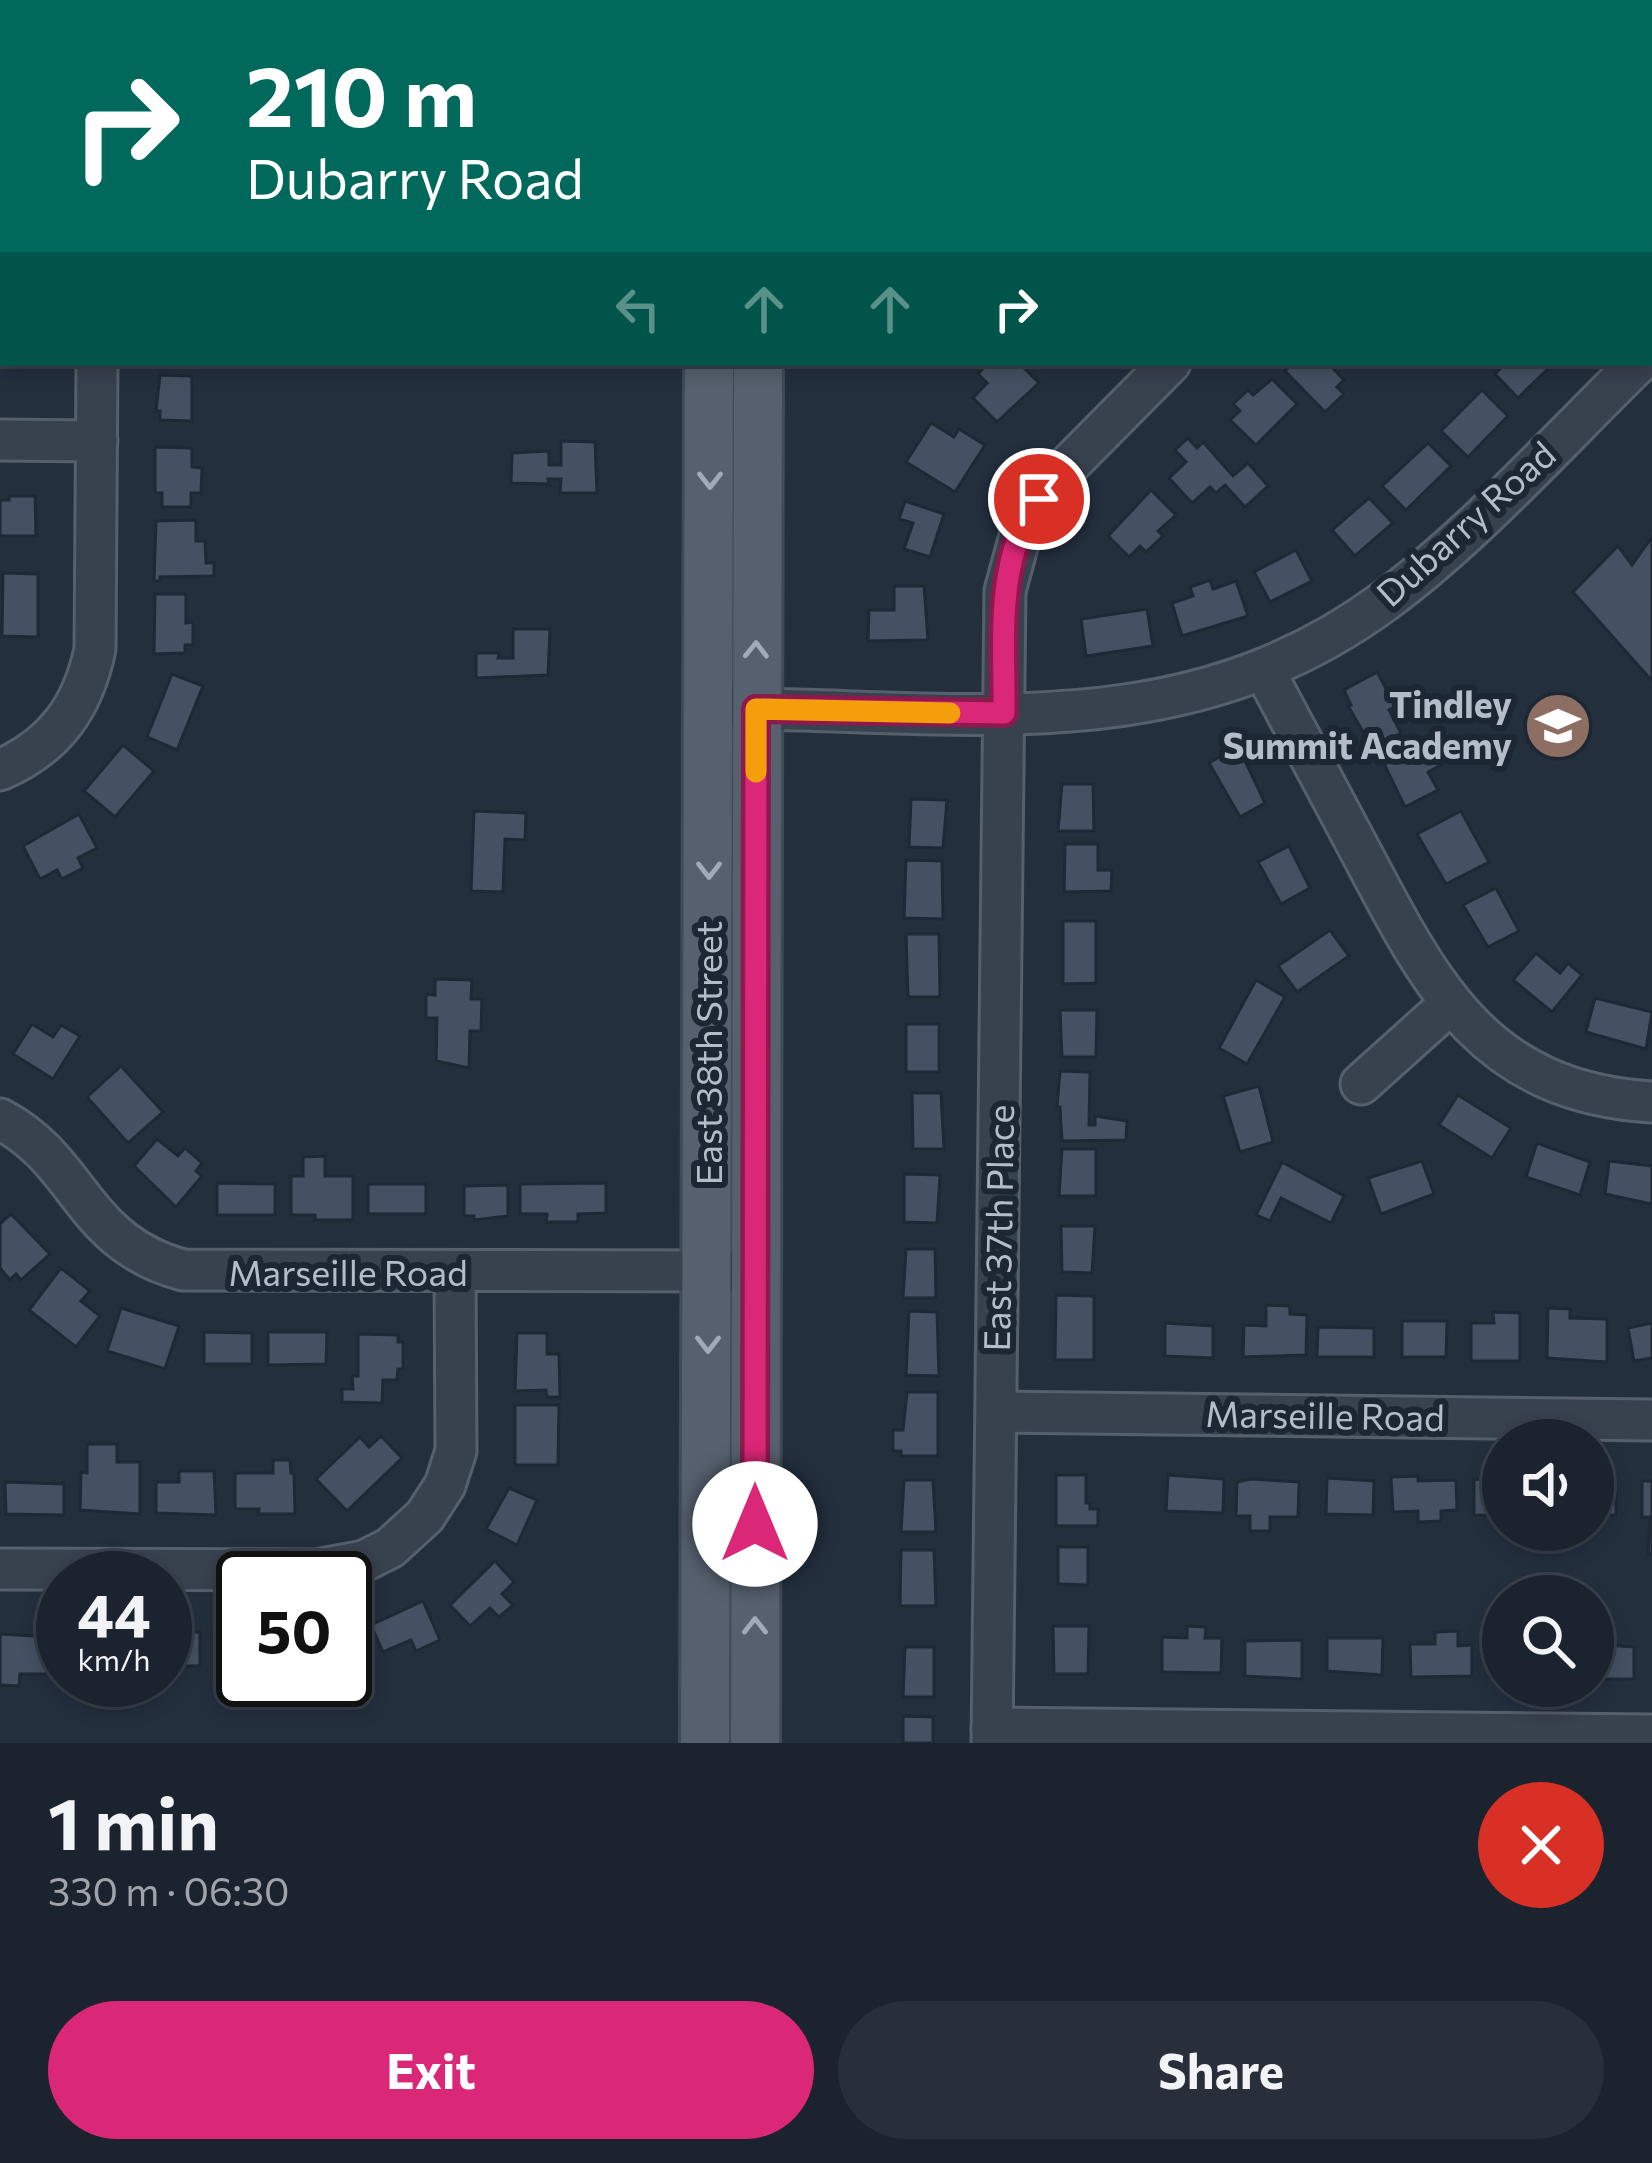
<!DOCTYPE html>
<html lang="en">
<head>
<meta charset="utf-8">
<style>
  body { margin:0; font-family:Commissioner,sans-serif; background:#282f3a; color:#f1f3f6; height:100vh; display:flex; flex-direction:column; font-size:45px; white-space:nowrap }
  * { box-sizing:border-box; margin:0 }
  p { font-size:39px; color:#a0a4aa }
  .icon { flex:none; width:66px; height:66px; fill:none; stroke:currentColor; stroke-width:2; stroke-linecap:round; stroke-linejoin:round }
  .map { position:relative; height:1743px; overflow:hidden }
  .panel { display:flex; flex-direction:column; background:#1b232e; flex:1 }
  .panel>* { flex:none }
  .banner { position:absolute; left:0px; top:0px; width:1653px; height:366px; box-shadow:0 6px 18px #0003,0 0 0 3px #39404a; background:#00695c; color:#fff; overflow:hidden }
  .tools { position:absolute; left:1482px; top:1419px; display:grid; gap:24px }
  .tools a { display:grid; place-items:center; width:132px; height:132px; border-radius:50%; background:#1b232e; box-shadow:0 6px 18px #0003,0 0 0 3px #39404a; font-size:60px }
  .speed { position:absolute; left:36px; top:1551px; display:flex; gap:24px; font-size:60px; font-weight:700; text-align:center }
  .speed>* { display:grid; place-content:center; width:156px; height:156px; border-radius:50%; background:#1b232e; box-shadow:0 6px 18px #0003,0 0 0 3px #39404a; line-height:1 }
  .speed small { font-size:30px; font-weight:400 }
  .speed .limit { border:6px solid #111; border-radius:18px; background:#fff; color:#111 }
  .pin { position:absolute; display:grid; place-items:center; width:102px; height:102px; color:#fff; margin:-51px; border:6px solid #fff; border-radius:50%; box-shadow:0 3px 12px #0007 }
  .me { position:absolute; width:132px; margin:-66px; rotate:0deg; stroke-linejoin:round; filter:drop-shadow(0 0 9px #0008) }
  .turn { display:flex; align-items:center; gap:42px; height:252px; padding:0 48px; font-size:54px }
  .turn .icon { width:156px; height:156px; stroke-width:2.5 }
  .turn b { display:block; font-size:84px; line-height:102px }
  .lanes { display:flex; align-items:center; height:114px; padding:0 48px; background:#0003; justify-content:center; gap:60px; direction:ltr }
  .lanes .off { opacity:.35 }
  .round { display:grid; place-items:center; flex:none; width:126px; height:126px; border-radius:63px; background:#282f3a }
  .overview { display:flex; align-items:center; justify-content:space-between; height:204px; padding:0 48px }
  h1 { font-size:72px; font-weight:700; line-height:90px }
  .action { display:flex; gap:24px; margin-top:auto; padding:24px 48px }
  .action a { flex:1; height:138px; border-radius:72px; background:#db2777; color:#fff; font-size:48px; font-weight:700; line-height:138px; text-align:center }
  .action a+a { background:#282f3a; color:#f1f3f6 }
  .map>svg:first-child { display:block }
  .building { fill:#455162; stroke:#1f2835; stroke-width:3 }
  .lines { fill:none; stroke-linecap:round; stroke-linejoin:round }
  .minor-casing { stroke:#565f6c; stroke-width:45 }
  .major-casing { stroke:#414a57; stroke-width:54 }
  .minor { stroke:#38414e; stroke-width:39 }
  .major { stroke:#56606e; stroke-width:48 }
  .oneway { stroke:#a1aab7 }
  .route-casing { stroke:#8e194d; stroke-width:30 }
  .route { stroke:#db2777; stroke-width:21 }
  .slow { stroke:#f59e0b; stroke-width:21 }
  .labels { text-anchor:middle; stroke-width:12; stroke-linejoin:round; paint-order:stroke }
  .street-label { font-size:36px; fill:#b4bcc9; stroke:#1d2633 }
  .poi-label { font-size:36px; font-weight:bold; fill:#b4bcc9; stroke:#1d2633; text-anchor:end }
</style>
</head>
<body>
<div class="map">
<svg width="1652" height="1743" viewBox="0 0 1652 1743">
  <rect width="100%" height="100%" fill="#242f3e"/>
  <!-- building -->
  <g class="building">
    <path d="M 358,0 L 417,0 L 417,3 Z"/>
    <path d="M 531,0 L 591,0 L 591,3 L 546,3 Z"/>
    <path d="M 1385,0 L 1428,0 L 1431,3 L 1382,3 Z"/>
    <path d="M 2,83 L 3,142 L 0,142 L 0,99 Z"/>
    <path d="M 0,239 L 3,239 L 3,301 L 0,300 Z"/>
    <path d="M 988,363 L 1019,363 L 1039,383 L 997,422 L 973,398 L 987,383 L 978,374 Z"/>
    <path d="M 1293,363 L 1328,363 L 1344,380 L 1337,387 L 1344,394 L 1325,412 L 1285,371 Z"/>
    <path d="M 1506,363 L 1554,363 L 1518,398 L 1495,374 Z"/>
    <path d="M 160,375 L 192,376 L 192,421 L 160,420 L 160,411 L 156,411 Z"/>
    <path d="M 1272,379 L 1297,404 L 1256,445 L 1230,420 L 1240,411 L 1233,404 L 1248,390 L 1253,395 Z"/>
    <path d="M 1482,390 L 1508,416 L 1468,457 L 1441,431 Z"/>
    <path d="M 931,423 L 954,437 L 959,429 L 985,445 L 955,492 L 906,462 Z"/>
    <path d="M 1188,438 L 1197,448 L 1203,442 L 1233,476 L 1248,463 L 1268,486 L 1245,507 L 1225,485 L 1216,493 L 1210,487 L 1192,503 L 1169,478 L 1186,462 L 1175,450 Z"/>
    <path d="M 561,441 L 595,442 L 597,493 L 560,493 L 561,479 L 548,479 L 549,484 L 511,483 L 512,453 L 549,451 L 549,465 L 561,465 Z"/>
    <path d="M 1428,443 L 1451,466 L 1406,510 L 1382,486 Z"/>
    <path d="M 155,447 L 192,448 L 192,467 L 202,468 L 201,493 L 191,493 L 191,507 L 162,507 L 162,493 L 155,493 Z"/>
    <path d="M 1151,490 L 1176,515 L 1158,531 L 1163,536 L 1146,552 L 1140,546 L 1129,557 L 1108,536 Z"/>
    <path d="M 9,496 L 35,496 L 36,536 L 0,536 L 0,500 L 9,500 Z"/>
    <path d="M 1369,498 L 1393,523 L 1355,556 L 1332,530 Z"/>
    <path d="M 905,501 L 944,514 L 930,557 L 904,549 L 913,523 L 899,519 Z"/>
    <path d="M 196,520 L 196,541 L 205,541 L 206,563 L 214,563 L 214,576 L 160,577 L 160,581 L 154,581 L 156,521 Z"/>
    <path d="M 1652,537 L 1652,681 L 1573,592 L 1618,546 L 1632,565 Z"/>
    <path d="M 1296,550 L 1312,581 L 1270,602 L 1254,572 Z"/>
    <path d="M 3,573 L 38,574 L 38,637 L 2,636 Z"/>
    <path d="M 1210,580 L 1213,589 L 1236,581 L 1248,616 L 1182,636 L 1172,603 L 1193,596 L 1190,587 Z"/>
    <path d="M 894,586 L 924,586 L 928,640 L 868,641 L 869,610 L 894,610 Z"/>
    <path d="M 155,594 L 186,594 L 186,623 L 193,622 L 193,645 L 185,645 L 185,653 L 154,654 Z"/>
    <path d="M 1147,609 L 1153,646 L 1086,656 L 1081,619 Z"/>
    <path d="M 513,629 L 550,629 L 548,675 L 476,678 L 476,653 L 499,653 L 498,658 L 513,658 Z"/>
    <path d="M 1377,672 L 1396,707 L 1389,710 L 1401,733 L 1373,749 L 1348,706 L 1351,705 L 1344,690 Z"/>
    <path d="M 172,674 L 203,686 L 177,750 L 147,737 Z"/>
    <path d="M 123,745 L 154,771 L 115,817 L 84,791 Z"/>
    <path d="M 1238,746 L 1265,803 L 1240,817 L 1209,763 Z"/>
    <path d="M 1415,747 L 1421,757 L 1433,751 L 1441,765 L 1428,772 L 1438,790 L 1405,807 L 1384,764 Z"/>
    <path d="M 1062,784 L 1093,784 L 1094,831 L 1058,831 Z"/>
    <path d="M 911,799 L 947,800 L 943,848 L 909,847 Z"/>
    <path d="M 474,811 L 526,813 L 525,840 L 505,839 L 503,892 L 471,891 Z"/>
    <path d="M 1461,811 L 1489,862 L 1446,884 L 1417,834 Z"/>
    <path d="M 79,814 L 97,848 L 78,858 L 83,868 L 62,879 L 57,870 L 40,879 L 23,846 Z"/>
    <path d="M 1065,844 L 1098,844 L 1098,870 L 1112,870 L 1111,891 L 1064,892 Z"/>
    <path d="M 1289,846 L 1310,888 L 1281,904 L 1258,862 Z"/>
    <path d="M 906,860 L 942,861 L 943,919 L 904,918 Z"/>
    <path d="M 1496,888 L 1519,931 L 1488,947 L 1463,905 Z"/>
    <path d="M 1063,921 L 1096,921 L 1096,983 L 1063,984 Z"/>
    <path d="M 1330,930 L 1349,956 L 1297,992 L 1278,966 Z"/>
    <path d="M 906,934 L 939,934 L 940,997 L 908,997 Z"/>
    <path d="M 1536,953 L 1560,973 L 1568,963 L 1582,975 L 1552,1012 L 1513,980 Z"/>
    <path d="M 435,979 L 472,980 L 471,999 L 482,999 L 481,1031 L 470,1031 L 469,1068 L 436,1061 L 437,1018 L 426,1018 L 426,994 L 435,995 Z"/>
    <path d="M 1256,980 L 1285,997 L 1247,1064 L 1219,1048 Z"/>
    <path d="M 1595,998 L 1652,1012 L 1646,1049 L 1586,1032 Z"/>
    <path d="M 1060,1010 L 1097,1010 L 1096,1057 L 1062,1057 Z"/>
    <path d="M 32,1024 L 53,1037 L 61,1025 L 80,1036 L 53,1079 L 13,1054 Z"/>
    <rect x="906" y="1024" width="33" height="48"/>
    <path d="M 121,1066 L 163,1112 L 128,1143 L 87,1097 Z"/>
    <path d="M 1060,1071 L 1090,1072 L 1089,1125 L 1095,1125 L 1095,1116 L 1127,1121 L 1126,1140 L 1062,1141 L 1060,1107 L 1057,1107 Z"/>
    <path d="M 1259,1086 L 1273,1142 L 1240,1152 L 1223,1096 Z"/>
    <path d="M 912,1093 L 941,1093 L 944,1149 L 913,1149 Z"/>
    <path d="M 1458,1095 L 1511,1128 L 1492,1158 L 1439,1125 Z"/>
    <path d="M 157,1139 L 178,1156 L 185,1148 L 202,1163 L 196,1171 L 202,1176 L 176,1207 L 134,1166 Z"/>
    <path d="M 1537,1143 L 1590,1162 L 1580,1195 L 1526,1177 Z"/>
    <path d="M 1062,1149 L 1096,1149 L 1096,1196 L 1059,1196 Z"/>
    <path d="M 325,1156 L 325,1176 L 353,1176 L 353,1220 L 315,1220 L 315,1215 L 291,1215 L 291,1176 L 303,1176 L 303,1157 Z"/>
    <path d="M 1422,1161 L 1434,1194 L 1381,1214 L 1368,1178 Z"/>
    <path d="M 1609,1161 L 1652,1166 L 1652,1204 L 1605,1194 Z"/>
    <path d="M 1282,1162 L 1344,1196 L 1331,1223 L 1281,1198 L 1270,1221 L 1256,1215 Z"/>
    <path d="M 904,1174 L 940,1175 L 937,1223 L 904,1222 Z"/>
    <path d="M 217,1183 L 275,1184 L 275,1215 L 217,1215 Z"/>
    <path d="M 606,1183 L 606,1213 L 578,1214 L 578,1222 L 546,1222 L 547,1214 L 520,1214 L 520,1184 Z"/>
    <rect x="368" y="1184" width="58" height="30"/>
    <path d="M 508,1185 L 508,1216 L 474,1220 L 474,1216 L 464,1216 L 464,1186 Z"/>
    <path d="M 11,1214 L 50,1254 L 21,1280 L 16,1274 L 10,1280 L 0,1268 L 0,1224 Z"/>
    <path d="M 1061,1226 L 1095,1226 L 1092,1273 L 1062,1272 Z"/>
    <path d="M 906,1249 L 935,1249 L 936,1298 L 903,1298 Z"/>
    <path d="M 61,1268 L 90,1291 L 81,1301 L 100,1316 L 76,1347 L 29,1310 Z"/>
    <path d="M 1056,1295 L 1094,1296 L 1094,1360 L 1055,1360 Z"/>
    <path d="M 1266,1305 L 1290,1306 L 1290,1314 L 1307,1315 L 1306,1355 L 1243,1357 L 1244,1325 L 1266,1326 Z"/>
    <path d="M 121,1308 L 179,1326 L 165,1369 L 107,1351 Z"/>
    <path d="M 1548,1308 L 1570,1309 L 1570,1318 L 1607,1319 L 1607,1362 L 1547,1358 Z"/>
    <path d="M 909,1311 L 937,1312 L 939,1376 L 906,1375 Z"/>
    <path d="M 1493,1312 L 1520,1313 L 1520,1361 L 1471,1361 L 1471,1323 L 1494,1323 Z"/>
    <path d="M 1402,1321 L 1447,1321 L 1446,1357 L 1402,1357 Z"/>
    <path d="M 1165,1323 L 1213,1326 L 1213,1358 L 1165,1356 Z"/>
    <path d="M 1652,1323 L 1652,1358 L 1634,1361 L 1628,1328 Z"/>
    <path d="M 1318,1327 L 1374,1328 L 1374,1357 L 1317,1357 Z"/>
    <path d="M 204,1332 L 252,1333 L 252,1364 L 204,1364 Z"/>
    <path d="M 268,1332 L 327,1332 L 326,1364 L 268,1365 Z"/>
    <path d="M 517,1333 L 547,1333 L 547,1354 L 559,1354 L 560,1397 L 547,1397 L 546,1390 L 515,1391 Z"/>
    <path d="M 358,1334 L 398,1335 L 398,1342 L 403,1342 L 403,1369 L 398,1369 L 397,1380 L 383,1380 L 382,1403 L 342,1402 L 342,1389 L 353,1389 L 352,1376 L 358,1376 Z"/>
    <path d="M 907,1392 L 938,1392 L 938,1456 L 901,1456 L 901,1451 L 893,1451 L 893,1430 L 903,1430 Z"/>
    <path d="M 515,1405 L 559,1405 L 558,1465 L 515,1465 Z"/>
    <path d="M 381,1436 L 402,1458 L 347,1511 L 316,1479 L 360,1437 L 369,1447 Z"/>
    <path d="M 87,1444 L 117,1444 L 117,1462 L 140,1462 L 140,1514 L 80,1510 L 81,1472 L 87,1473 Z"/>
    <path d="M 273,1460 L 290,1460 L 291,1473 L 294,1473 L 295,1514 L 258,1514 L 259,1509 L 235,1509 L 235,1473 L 273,1473 Z"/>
    <path d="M 179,1471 L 214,1471 L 216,1515 L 156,1513 L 156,1482 L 179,1482 Z"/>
    <path d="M 1056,1475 L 1086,1475 L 1086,1503 L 1090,1503 L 1090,1509 L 1098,1509 L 1098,1526 L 1056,1526 Z"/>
    <path d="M 1168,1475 L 1224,1479 L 1223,1513 L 1166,1511 Z"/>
    <path d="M 1418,1476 L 1418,1481 L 1456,1480 L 1457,1510 L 1441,1511 L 1441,1521 L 1418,1522 L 1418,1511 L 1393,1512 L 1391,1477 Z"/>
    <path d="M 1327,1478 L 1374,1481 L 1373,1515 L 1326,1514 Z"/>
    <path d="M 1251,1479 L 1299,1482 L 1298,1517 L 1270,1517 L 1270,1531 L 1250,1531 L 1250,1516 L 1236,1516 L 1237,1482 Z"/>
    <path d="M 1474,1479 L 1503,1480 L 1503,1516 L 1474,1515 Z"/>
    <path d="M 904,1480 L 933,1480 L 936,1532 L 901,1532 Z"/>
    <path d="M 1642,1481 L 1652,1481 L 1652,1554 L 1648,1554 L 1650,1517 L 1642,1517 Z"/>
    <path d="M 5,1482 L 64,1484 L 64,1515 L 6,1514 Z"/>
    <rect x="1593" y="1485" width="23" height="30"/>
    <path d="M 509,1488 L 537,1500 L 517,1545 L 486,1529 Z"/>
    <path d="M 1058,1547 L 1088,1547 L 1088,1585 L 1058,1584 Z"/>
    <path d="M 901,1550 L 934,1550 L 936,1606 L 900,1606 Z"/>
    <path d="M 495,1561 L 514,1582 L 502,1594 L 513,1605 L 499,1617 L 490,1608 L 470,1626 L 450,1605 Z"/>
    <path d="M 423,1601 L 440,1640 L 416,1651 L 411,1640 L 383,1652 L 371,1625 Z"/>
    <path d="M 1053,1626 L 1089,1626 L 1088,1674 L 1054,1674 Z"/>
    <path d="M 1187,1626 L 1206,1627 L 1205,1638 L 1222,1638 L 1221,1673 L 1162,1672 L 1162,1637 L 1187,1638 Z"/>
    <path d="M 1458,1631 L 1458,1646 L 1472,1645 L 1472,1676 L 1411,1677 L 1410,1644 L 1435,1644 L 1435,1632 Z"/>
    <rect x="165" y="1632" width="35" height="34"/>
    <path d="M 214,1633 L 243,1633 L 243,1680 L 254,1680 L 233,1680 L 214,1678 Z"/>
    <path d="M 0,1634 L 49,1637 L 48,1674 L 20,1674 L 19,1686 L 0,1685 Z"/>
    <path d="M 1327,1638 L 1383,1638 L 1382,1675 L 1327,1671 Z"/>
    <path d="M 1492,1639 L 1503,1639 L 1503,1672 L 1491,1672 Z"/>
    <path d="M 1302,1640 L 1302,1679 L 1245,1676 L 1245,1641 Z"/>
    <path d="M 1593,1644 L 1634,1647 L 1634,1679 L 1593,1679 Z"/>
    <path d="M 905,1647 L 934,1647 L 934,1697 L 903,1697 Z"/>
    <path d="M 903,1716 L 933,1717 L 933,1743 L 903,1743 Z"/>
  </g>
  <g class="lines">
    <!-- minor casing -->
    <g class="minor-casing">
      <g id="minor">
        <path d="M 104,3 L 105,0"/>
        <path d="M 1537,3 L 1540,0"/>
        <path d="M 0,440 L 97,441"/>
        <path d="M 1264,670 C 1297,732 1330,794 1363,856 C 1432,987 1485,1092 1652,1102"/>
        <path d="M 731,706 L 756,709 C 982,713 1192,744 1386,600 C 1474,535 1559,440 1638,363"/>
        <path d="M 0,770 C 55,746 83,707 95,649 L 97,363"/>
        <path d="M 1361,1084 L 1450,1004"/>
        <path d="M 0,1119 C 82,1162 80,1242 183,1270 L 733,1271"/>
        <path d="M 997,1412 L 1652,1420"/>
        <path d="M 0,1569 L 316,1570 L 364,1561 L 390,1548 L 425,1516 L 445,1485 L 456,1451 L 455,1274"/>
        <path d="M 992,1728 L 1652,1735"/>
        <path d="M 992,1743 L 1005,591 L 1024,521 L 1045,489 L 1170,363"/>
      </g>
    </g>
    <!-- major casing -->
    <g class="major-casing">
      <g id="major">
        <path d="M 709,3 L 709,0"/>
        <path d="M 757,3 L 757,0"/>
        <path d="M 705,1743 L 709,363"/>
        <path d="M 755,1743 L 758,363"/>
      </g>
    </g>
    <!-- minor -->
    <use href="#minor" class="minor"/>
    <!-- major -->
    <use href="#major" class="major"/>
  </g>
  <!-- one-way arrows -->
  <defs><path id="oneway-chevron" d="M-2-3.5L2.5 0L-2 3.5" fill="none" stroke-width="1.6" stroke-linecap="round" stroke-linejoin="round" transform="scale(3)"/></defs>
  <g class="oneway">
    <use href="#oneway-chevron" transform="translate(710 480) rotate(90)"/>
    <use href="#oneway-chevron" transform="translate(756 650) rotate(-89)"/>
    <use href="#oneway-chevron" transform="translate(709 870) rotate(90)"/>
    <use href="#oneway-chevron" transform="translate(708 1344) rotate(90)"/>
    <use href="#oneway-chevron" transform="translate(755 1626) rotate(-90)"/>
  </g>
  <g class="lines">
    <!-- route casing -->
    <g class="route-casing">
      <path id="route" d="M 755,1524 L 756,709 L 1004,713 C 1005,642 994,560 1039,499"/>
    </g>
    <!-- route -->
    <use href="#route" class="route"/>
    <!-- slow -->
    <path class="slow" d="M 756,772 L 756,709 L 950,713"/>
  </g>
  <!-- icons -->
  <defs>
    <g id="school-disc" transform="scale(3.45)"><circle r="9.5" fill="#8d6e63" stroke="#1d2633"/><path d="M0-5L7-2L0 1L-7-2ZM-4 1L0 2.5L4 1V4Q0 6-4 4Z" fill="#fff"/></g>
  </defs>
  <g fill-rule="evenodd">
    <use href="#school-disc" x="1558" y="726"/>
  </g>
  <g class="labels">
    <!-- street labels -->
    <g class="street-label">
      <text transform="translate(1466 524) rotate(-42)" y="13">Dubarry Road</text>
      <text transform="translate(709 1053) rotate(-90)" y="13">East 38th Street</text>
      <text transform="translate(999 1228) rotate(-89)" y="13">East 37th Place</text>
      <text x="348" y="1286">Marseille Road</text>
      <text transform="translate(1325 1416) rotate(1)" y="13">Marseille Road</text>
    </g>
    <!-- poi labels -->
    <g class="poi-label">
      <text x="1512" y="718">Tindley<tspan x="1512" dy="41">Summit Academy</tspan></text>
    </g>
  </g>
</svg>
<div class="tools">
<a><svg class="icon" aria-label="sound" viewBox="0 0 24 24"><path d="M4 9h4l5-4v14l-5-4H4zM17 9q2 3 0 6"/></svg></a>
<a><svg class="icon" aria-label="search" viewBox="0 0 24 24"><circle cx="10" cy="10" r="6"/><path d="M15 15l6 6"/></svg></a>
</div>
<div class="speed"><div>44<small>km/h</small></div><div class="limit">50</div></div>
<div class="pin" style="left:1039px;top:499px;background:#d93025"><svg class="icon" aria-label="arrive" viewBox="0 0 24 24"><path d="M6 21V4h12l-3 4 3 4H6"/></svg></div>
<svg class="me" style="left:755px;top:1524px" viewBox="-20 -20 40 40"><circle r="19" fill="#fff"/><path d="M0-13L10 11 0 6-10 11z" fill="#db2777"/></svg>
<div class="banner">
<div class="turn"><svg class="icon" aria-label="right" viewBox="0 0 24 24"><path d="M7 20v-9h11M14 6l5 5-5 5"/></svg><div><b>210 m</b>Dubarry Road</div></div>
<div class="lanes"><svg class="icon off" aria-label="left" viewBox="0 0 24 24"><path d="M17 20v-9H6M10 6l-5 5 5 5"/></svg><svg class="icon off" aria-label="ahead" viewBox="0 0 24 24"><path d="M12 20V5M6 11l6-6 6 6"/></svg><svg class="icon off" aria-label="ahead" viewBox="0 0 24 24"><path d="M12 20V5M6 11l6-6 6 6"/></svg><svg class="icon" aria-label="right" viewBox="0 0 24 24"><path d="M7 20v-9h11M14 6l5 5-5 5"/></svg></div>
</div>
</div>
<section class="panel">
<div class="overview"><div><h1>1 min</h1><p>330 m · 06:30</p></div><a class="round" style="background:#d93025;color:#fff"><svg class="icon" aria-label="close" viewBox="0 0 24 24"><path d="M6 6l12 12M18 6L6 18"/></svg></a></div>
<div class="action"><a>Exit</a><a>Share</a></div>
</section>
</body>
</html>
